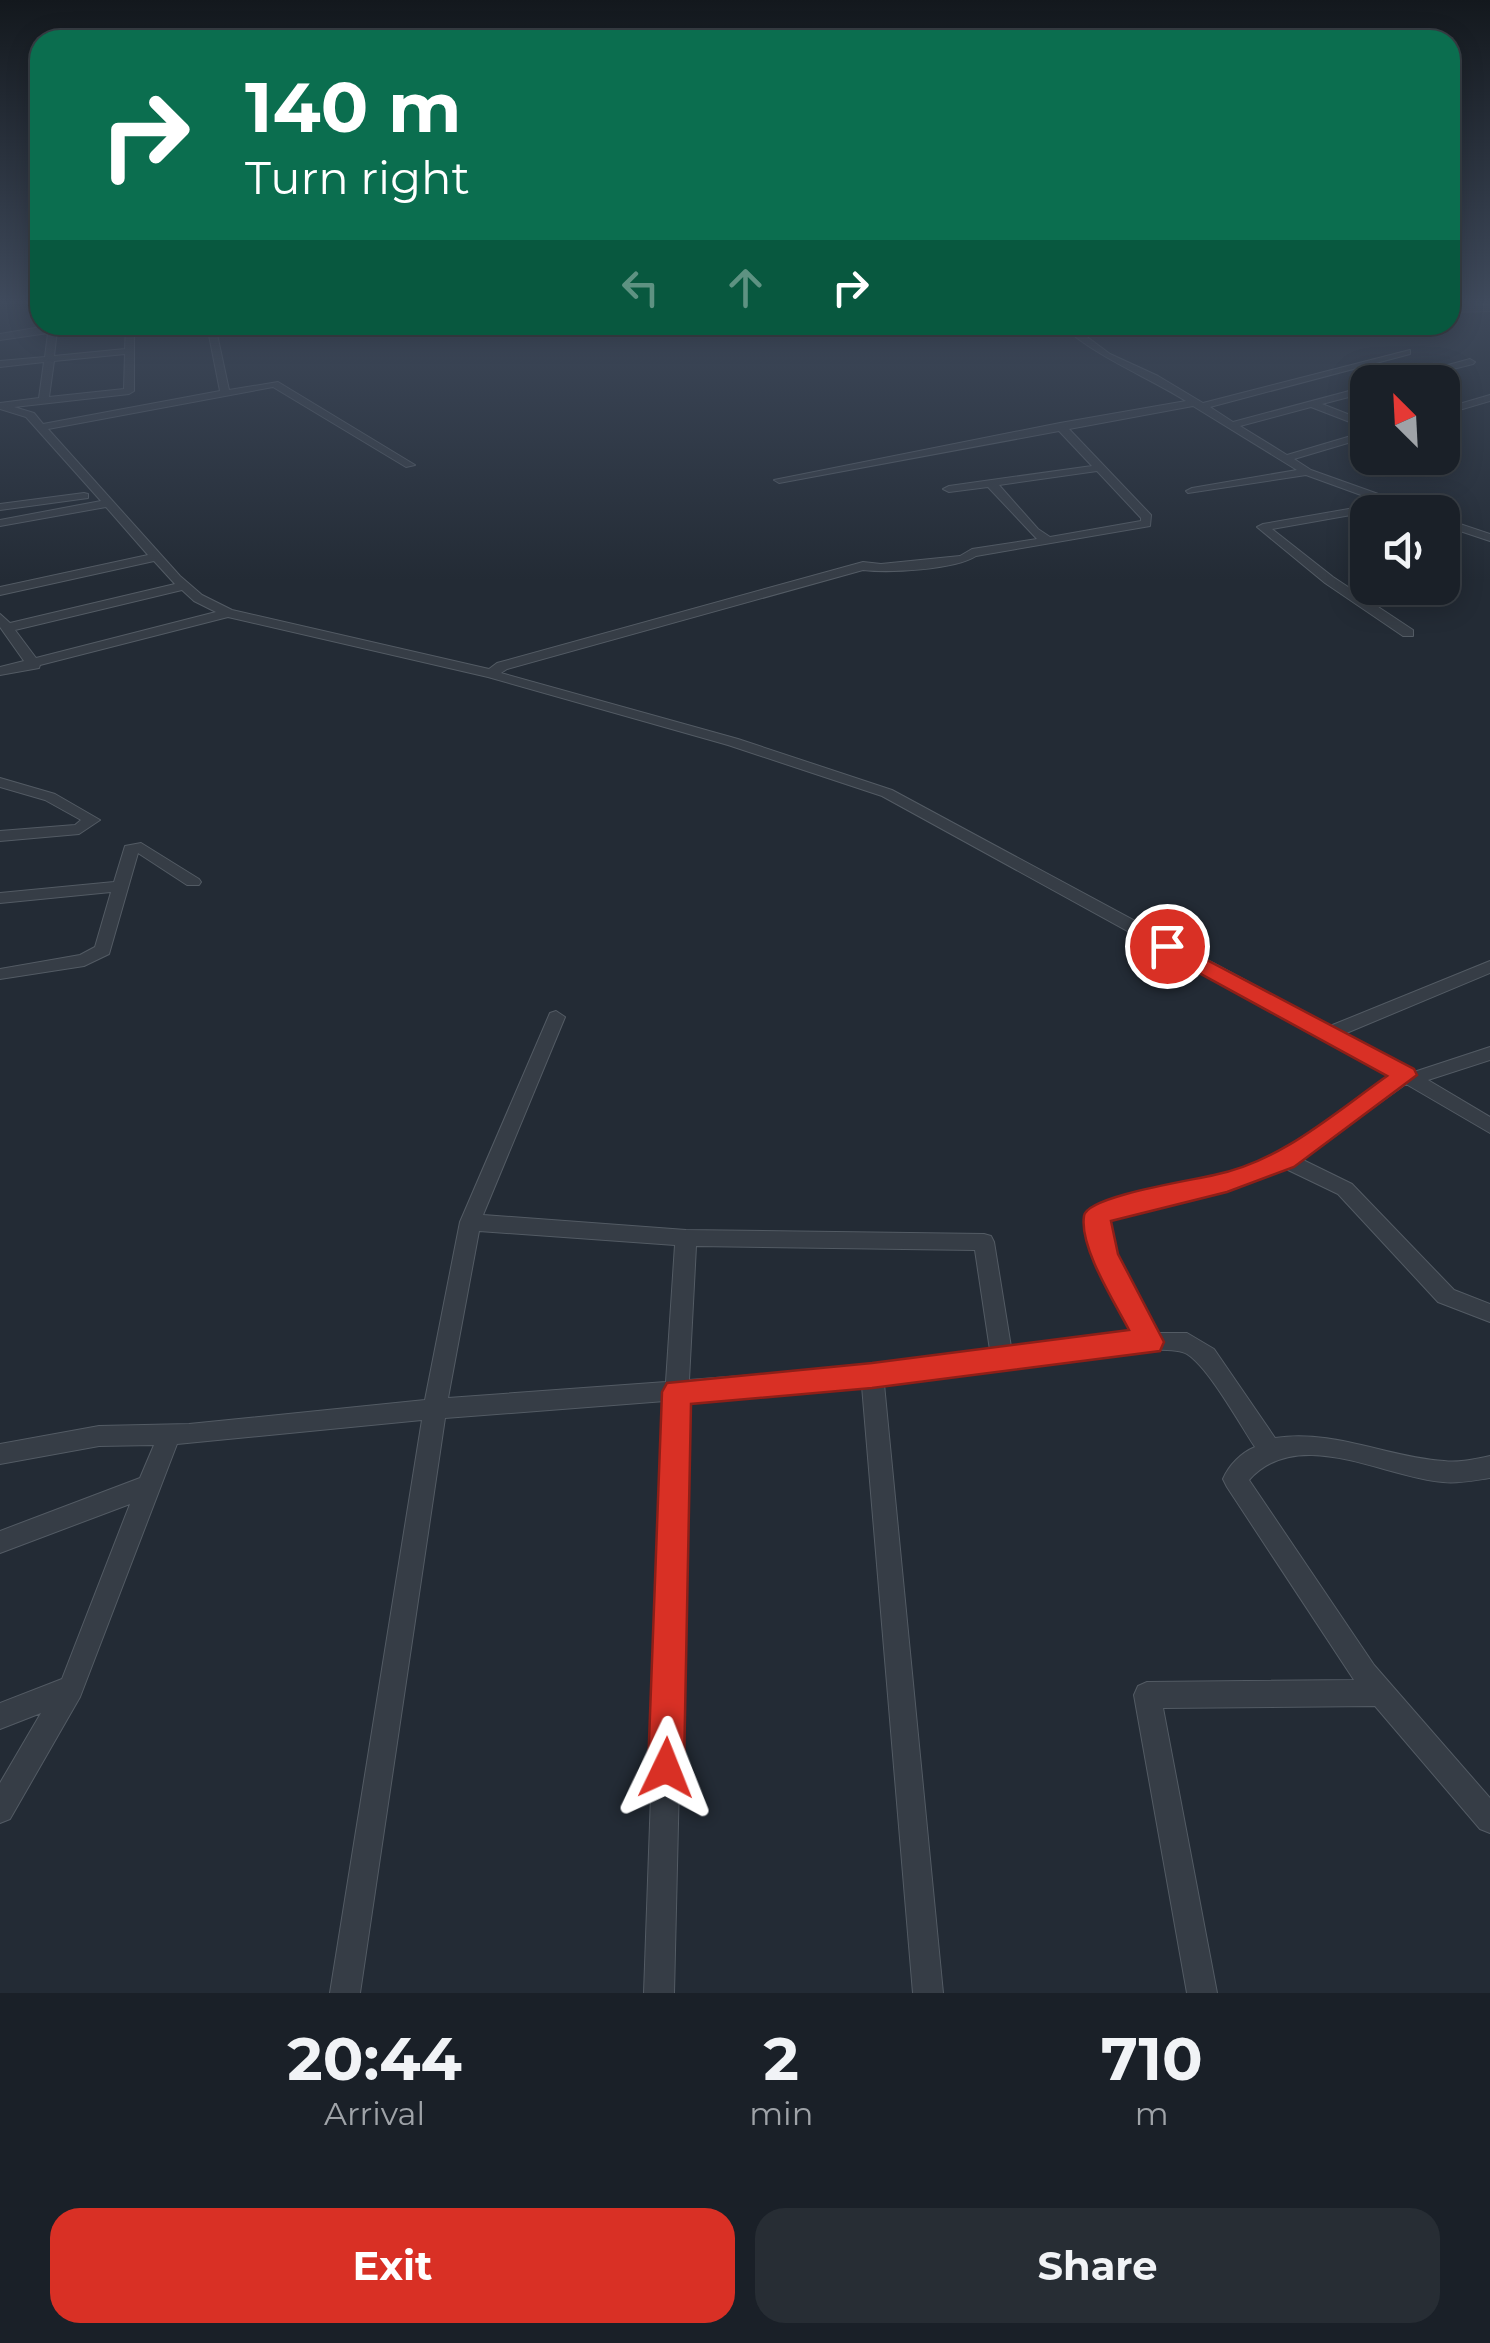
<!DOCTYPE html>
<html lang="en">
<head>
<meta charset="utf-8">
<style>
  body { margin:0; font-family:Montserrat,sans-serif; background:#272d34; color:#f1f3f6; height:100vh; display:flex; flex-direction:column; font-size:38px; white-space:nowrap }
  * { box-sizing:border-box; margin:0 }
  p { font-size:32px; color:#9fa3a8 }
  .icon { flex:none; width:55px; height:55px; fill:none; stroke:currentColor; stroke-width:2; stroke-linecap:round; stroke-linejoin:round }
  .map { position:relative; height:1993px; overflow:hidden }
  .panel { display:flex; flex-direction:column; background:#1a2028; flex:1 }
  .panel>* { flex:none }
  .hud { position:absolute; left:30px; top:30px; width:1430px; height:305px; border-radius:30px; box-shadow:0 5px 25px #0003,0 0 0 2px #383e45; background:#0b6e4f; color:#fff; overflow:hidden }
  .needle { width:65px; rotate:336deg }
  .fabs { position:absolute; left:1350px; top:365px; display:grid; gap:20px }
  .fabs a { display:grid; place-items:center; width:110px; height:110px; border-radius:20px; background:#1a2028; box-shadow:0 5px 25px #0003,0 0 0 2px #383e45; font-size:50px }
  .pin { position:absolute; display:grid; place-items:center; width:85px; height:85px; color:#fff; margin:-42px; border:5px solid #fff; border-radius:50%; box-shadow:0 2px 10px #0007 }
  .me { position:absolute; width:110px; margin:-55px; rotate:2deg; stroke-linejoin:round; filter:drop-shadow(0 0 8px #0008) }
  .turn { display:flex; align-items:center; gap:35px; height:210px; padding:0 50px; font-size:45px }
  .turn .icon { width:130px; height:130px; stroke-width:2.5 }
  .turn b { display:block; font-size:70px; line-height:85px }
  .lanes { display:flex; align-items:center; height:95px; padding:0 50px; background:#0003; justify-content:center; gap:50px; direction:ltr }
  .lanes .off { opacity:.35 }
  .eta { display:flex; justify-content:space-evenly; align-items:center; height:170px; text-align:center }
  .eta b { font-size:60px; font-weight:700; line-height:70px }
  .action { display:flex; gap:20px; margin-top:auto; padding:20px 50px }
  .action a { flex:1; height:115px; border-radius:30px; background:#d93025; color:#fff; font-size:40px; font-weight:700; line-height:115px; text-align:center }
  .action a+a { background:#272d34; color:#f1f3f6 }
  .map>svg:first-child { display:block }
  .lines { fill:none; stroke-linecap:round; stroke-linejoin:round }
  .minor-casing { stroke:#535b64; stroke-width:2 }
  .minor { fill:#363d46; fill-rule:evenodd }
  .route { fill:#d93025; stroke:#8d1f18; stroke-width:2.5 }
</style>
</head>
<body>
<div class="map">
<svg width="1490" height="1993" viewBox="0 0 1490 1993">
  <rect width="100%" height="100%" fill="#232b35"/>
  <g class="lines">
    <!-- minor casing -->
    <g class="minor-casing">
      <g id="minor">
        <path d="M 1490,305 L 1490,311 L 1450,312 L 1450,306 Z"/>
        <path d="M 53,325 L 84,325 L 57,331 L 54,356 L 125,349 L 126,325 L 134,325 L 134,391 L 129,394 L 14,407 L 34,413 L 43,424 L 220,391 L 207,325 L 215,325 L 229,390 L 278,382 L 415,465 L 406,467 L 273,387 L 48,429 L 180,576 L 202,595 L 232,610 L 489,669 L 497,663 L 863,562 L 881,564 L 960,556 L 972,549 L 1037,539 L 988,487 L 949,492 L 943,489 L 949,486 L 1092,466 L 1059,431 L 779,483 L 774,480 L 1060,423 L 1186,401 C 1144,375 1098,358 1061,325 L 1071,325 L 1110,354 L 1158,376 L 1203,403 L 1410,350 L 1410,354 L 1210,407 L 1233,422 L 1368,386 L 1368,392 L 1322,404 L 1368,422 L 1368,429 L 1311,407 L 1240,426 L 1287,455 L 1368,431 L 1368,437 L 1294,459 L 1311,470 L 1423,510 L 1424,512 L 1410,512 L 1396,507 L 1272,529 L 1333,577 L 1413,630 L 1413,636 L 1403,636 L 1325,583 L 1257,527 L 1263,524 L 1383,503 L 1306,475 L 1188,493 L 1186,491 L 1192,488 L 1297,470 L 1193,406 L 1069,429 L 1151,515 L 1150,526 L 976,556 C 954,570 889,573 863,570 L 507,669 L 501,673 L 738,739 L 892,790 L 1330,1026 L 1490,961 L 1490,973 L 1344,1034 L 1414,1072 L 1490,1047 L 1490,1060 L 1428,1080 L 1490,1117 L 1490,1133 L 1406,1084 L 1301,1159 L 1352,1184 L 1454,1290 L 1490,1304 L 1490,1322 L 1438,1302 L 1338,1194 L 1284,1168 L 1227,1190 L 1123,1213 L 1108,1220 L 1114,1254 L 1155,1333 L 1187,1333 L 1214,1349 L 1275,1438 C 1334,1429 1386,1457 1444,1461 C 1459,1463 1475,1459 1490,1456 L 1490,1478 C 1475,1480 1459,1484 1443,1482 C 1383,1477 1298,1425 1249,1480 L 1374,1665 L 1490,1798 L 1490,1833 L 1480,1829 L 1375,1706 L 1163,1708 L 1217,1993 L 1187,1993 L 1134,1695 L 1138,1686 L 1147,1682 L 1354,1680 L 1227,1487 L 1223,1479 C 1229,1465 1241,1453 1255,1447 C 1239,1423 1209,1368 1187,1354 C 1159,1337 930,1377 884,1384 L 943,1993 L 913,1993 L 862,1386 L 688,1400 L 674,1993 L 644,1993 L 665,1401 L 445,1418 L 360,1993 L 330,1993 L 422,1420 L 177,1444 L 80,1697 L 10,1819 L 0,1823 L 0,1783 L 41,1713 L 0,1729 L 0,1703 L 62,1679 L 130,1504 L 0,1553 L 0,1531 L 140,1478 L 154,1445 L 99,1446 L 0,1464 L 0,1444 L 99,1426 L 189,1424 L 425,1400 L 460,1222 L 550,1013 L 556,1011 L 565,1017 L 483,1215 L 686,1230 L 984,1234 L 991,1236 L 994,1242 L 1011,1347 L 1133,1333 L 1094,1254 L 1087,1216 C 1103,1192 1188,1183 1218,1176 C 1284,1161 1337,1114 1391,1076 L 882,796 L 728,745 L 488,677 L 228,617 L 40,665 L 39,668 L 0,675 L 0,667 L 24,661 L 0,627 L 0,614 L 10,623 L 175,584 L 154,561 L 0,595 L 0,587 L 148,555 L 106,507 L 0,526 L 0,520 L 101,501 L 26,417 L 0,409 L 0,403 L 39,398 L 44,362 L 0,367 L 0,361 L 45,357 L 48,333 L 0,340 L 0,334 ZM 125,354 L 124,389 L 49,397 L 54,361 ZM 1097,471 L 1141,518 L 1141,521 L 1050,537 L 1038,529 L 999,485 ZM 182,590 L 194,601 L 216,612 L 36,658 L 15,630 ZM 479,1231 L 675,1245 L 666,1382 L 448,1398 ZM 696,1246 L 975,1250 L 990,1350 L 872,1366 L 689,1380 Z"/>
        <path d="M 1470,359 L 1475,362 L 1473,364 L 1401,382 L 1386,382 Z"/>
        <path d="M 1490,395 L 1490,401 L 1442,415 L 1442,409 Z"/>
        <path d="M 84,493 L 88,494 L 88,498 L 0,510 L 0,504 Z"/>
        <path d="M 1442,518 L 1490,534 L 1490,541 L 1442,525 Z"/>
        <path d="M 0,778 L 55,794 L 100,820 L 79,834 L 0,841 L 0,831 L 75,825 L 81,820 L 45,800 L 0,787 Z"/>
        <path d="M 141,843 L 199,879 L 201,882 L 199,885 L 187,885 L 138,853 L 109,954 L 84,966 L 0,979 L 0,969 L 80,955 L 95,947 L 111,892 L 0,903 L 0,893 L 114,882 L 125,846 Z"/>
      </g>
    </g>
    <!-- minor -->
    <use href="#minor" class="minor"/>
  </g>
  <!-- sky -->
  <linearGradient id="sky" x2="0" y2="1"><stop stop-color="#13181d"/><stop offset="0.52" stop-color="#3f4a5c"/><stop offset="1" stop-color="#3f4a5c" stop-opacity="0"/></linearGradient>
  <rect width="1490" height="580" fill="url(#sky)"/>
  <!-- route -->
  <path class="route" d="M 1167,939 L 1414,1069 L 1417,1075 L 1294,1167 L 1227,1192 L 1111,1221 L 1118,1254 L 1164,1342 L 1160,1351 L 872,1388 L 691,1404 L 684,1768 L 678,1780 L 666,1786 L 653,1780 L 648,1768 L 662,1392 L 667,1383 L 872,1363 L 1129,1330 C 1115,1303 1079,1247 1084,1216 C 1086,1196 1194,1180 1214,1175 C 1280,1162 1333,1114 1387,1076 L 1159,951 L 1156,946 L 1159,941 Z"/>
</svg>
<div class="fabs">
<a><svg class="needle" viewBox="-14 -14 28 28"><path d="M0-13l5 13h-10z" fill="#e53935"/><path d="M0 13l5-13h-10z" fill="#9fa3a8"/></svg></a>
<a><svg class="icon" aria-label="sound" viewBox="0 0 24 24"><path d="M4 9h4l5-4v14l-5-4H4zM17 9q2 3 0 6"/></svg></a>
</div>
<div class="pin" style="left:1167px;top:946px;background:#d93025"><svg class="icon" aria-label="arrive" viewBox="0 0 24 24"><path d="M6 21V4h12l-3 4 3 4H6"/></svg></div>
<svg class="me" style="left:666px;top:1768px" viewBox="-20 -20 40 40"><path d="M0-17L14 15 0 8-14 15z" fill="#d93025" stroke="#fff" stroke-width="4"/></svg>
<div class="hud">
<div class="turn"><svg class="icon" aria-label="right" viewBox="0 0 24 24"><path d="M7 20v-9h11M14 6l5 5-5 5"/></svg><div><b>140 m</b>Turn right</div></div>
<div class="lanes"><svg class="icon off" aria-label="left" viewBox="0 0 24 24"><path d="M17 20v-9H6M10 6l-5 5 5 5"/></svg><svg class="icon off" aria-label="ahead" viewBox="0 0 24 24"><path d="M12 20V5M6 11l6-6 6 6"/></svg><svg class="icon" aria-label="right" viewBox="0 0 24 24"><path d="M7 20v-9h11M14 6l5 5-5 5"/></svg></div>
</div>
</div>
<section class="panel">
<div class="eta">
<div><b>20:44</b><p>Arrival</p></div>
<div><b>2</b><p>min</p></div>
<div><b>710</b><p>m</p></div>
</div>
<div class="action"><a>Exit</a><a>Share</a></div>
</section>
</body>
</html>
